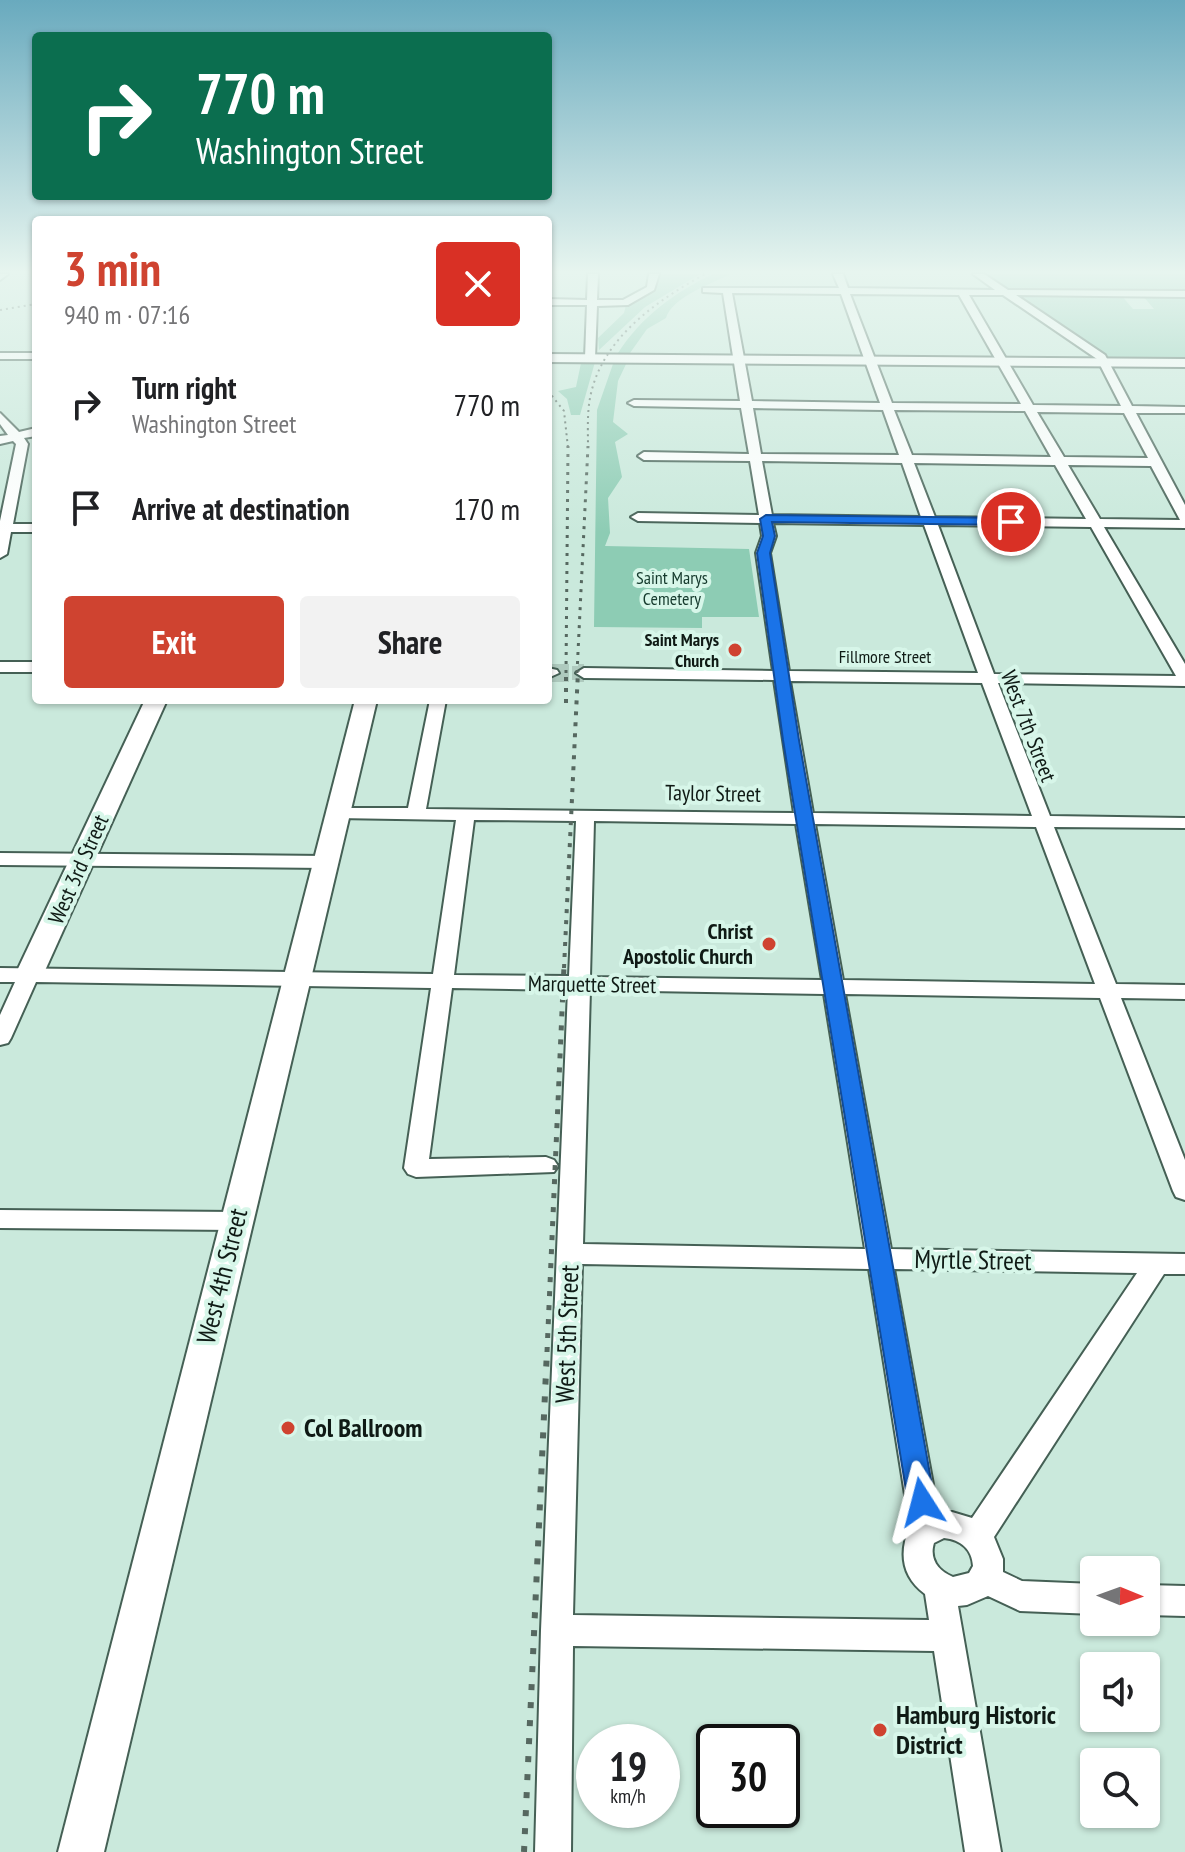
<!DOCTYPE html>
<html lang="en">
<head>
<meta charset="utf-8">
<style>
  body { margin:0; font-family:"PT Sans Narrow",sans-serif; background:#f2f2f2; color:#202124; height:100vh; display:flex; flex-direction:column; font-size:30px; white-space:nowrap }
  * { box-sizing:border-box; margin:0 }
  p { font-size:26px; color:#757577 }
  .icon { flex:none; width:44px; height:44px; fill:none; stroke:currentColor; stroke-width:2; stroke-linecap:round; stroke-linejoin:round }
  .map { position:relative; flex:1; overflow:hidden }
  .sheet { position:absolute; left:32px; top:216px; width:520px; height:488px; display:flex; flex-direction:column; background:#fff; border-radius:8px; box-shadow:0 2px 6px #0004 }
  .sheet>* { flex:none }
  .hud { position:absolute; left:32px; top:32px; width:520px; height:168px; border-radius:8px; box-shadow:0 2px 6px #0004; background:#0b6e4f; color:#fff; overflow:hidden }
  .needle { width:52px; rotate:91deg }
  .buttons { position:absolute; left:1080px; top:1556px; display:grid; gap:16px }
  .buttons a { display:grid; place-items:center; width:80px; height:80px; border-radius:8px; background:#fff; box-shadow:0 2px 6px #0004; font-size:40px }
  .speed { position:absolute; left:576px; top:1724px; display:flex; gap:16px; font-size:40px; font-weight:700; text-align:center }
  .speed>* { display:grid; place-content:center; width:104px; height:104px; border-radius:50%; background:#fff; box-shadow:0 2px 6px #0004; line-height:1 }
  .speed small { font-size:20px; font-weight:400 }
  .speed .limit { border:4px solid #111; border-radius:12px; background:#fff; color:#111 }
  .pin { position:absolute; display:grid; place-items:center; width:68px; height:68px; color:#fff; margin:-34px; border:4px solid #fff; border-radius:50%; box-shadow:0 2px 8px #0007 }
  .me { position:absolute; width:88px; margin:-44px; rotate:351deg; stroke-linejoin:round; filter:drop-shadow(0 0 6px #0008) }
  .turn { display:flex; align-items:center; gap:28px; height:168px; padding:0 32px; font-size:36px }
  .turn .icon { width:104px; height:104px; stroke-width:2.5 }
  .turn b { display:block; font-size:56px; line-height:68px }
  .round { display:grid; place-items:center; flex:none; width:84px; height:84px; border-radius:8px; background:#f2f2f2 }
  .headline { display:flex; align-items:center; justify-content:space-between; height:136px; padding:0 32px }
  h1 { font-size:48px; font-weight:800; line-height:60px; color:#cf4330 }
  .cta { display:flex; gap:16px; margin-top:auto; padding:16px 32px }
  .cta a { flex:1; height:92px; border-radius:8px; background:#cf4330; color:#fff; font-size:32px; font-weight:800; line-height:92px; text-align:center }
  .cta a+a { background:#f2f2f2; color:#202124 }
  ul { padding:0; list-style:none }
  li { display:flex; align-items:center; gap:24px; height:104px; padding:0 32px }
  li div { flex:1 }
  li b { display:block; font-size:30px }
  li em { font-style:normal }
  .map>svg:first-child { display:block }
  .green { fill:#8dccb4 }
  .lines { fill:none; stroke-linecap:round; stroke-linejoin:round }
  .minor-tunnel-far1 { stroke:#aecabe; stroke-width:14; stroke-dasharray:14 7; stroke-linecap:butt }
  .minor-tunnel { stroke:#aecabe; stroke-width:18; stroke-dasharray:18 9; stroke-linecap:butt }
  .minor-casing { stroke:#456055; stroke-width:4 }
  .major-casing { stroke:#456055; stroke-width:4 }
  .minor { fill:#fff; fill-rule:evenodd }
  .major { fill:#fff; fill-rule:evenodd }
  .rail-far4 { stroke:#566860; stroke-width:2; stroke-dasharray:2 4; stroke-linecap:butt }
  .rail-far3 { stroke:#566860; stroke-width:3; stroke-dasharray:3 6; stroke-linecap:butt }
  .rail-far2 { stroke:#566860; stroke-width:4; stroke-dasharray:4 7; stroke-linecap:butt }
  .rail-far1 { stroke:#566860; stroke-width:5; stroke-dasharray:5 9; stroke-linecap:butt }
  .rail { stroke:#566860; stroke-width:6; stroke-dasharray:6 12; stroke-linecap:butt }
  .route { fill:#1a73e8; stroke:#114b97; stroke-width:2 }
  .poi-dot { fill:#cf4330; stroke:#d7f6e9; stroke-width:3 }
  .labels { text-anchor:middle; stroke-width:8; stroke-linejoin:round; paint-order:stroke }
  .far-park-label { font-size:18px; fill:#153a2d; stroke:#d7f6e9 }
  .far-poi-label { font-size:18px; font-weight:bold; fill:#0f1a15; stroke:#d7f6e9; text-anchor:end }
  .far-street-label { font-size:18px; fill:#0f1a15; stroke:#d7f6e9 }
  .street-label { font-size:22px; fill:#0f1a15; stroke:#d7f6e9 }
  .poi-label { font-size:22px; font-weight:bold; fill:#0f1a15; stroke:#d7f6e9; text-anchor:end }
  .near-street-label { font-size:26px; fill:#0f1a15; stroke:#d7f6e9 }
  .near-poi-label { font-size:26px; font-weight:bold; fill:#0f1a15; stroke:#d7f6e9; text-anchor:start }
</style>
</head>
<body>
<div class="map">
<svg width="1185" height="1852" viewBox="0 0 1185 1852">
  <rect width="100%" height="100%" fill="#cae9dc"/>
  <!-- green -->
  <g class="green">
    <path d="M 658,274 L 700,274 L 645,307 L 599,350 L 598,338 L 624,313 L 626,305 L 654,289 Z"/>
    <path d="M 713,274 L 731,274 C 713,283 672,297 666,318 L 647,329 L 630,353 L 618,353 C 641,317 675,292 713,274 Z"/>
    <path d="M 983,274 L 1185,274 L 1185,292 L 1007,291 Z"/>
    <path d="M 1121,295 L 1133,309 L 1154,309 L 1143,296 L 1185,296 L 1185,359 L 1110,358 L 1017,296 Z"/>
    <path d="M 595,362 L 580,415 L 571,415 L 567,399 L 558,391 L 576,387 L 581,363 Z"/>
    <path d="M 627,362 L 618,381 L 613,422 L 628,434 L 615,442 L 622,477 L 608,498 L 610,533 L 605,546 L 749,549 L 759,617 L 702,617 L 702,628 L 594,627 L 597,410 L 613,364 Z"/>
  </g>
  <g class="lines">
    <!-- minor-tunnel-far1 -->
    <path class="minor-tunnel-far1" d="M 551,673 L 584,673"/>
    <!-- minor-tunnel -->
    <path class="minor-tunnel" d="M 551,673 L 584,673"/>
    <!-- minor casing -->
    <g class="minor-casing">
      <g id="minor">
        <path d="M 0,274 L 8,274 L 0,280 Z"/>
        <path d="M 588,274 L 598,274 L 597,300 L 623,300 L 647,287 L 649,274 L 659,274 L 654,290 L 628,305 L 597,306 L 595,358 L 590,361 L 585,358 L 587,305 L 548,305 L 548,299 L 587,300 Z"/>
        <path d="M 833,274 L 843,274 L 848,288 L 995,290 L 973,274 L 984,274 L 1008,290 L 1185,291 L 1185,297 L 1016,295 L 1105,355 L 1132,406 L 1185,407 L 1185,413 L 1136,413 L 1185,505 L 1185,528 L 1104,527 L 1185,664 L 1185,686 L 998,683 L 1050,816 L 1185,818 L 1185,828 L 1054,827 L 1116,984 L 1185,985 L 1185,999 L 1121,998 L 1185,1160 L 1185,1200 L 1176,1197 L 1173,1191 L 1100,998 L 845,994 L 891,1249 L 1185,1254 L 1185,1274 L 1164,1274 L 994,1537 L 1003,1559 L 1003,1572 L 1022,1581 L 1094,1584 L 1094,1614 L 1020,1611 L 988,1596 L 967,1605 L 958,1606 L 1001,1852 L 965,1852 L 934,1651 L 573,1646 L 571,1852 L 535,1852 L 541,1630 L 568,990 L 452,988 L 429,1159 L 546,1157 L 554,1160 L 558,1166 L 554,1172 L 416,1177 L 408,1174 L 404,1168 L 431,988 L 36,982 L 11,1038 L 8,1043 L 0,1045 L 0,1015 L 15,982 L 0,982 L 0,968 L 433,974 L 456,820 L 337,818 L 328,813 L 337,808 L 408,808 L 430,700 L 446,700 L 426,809 L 794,813 L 774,680 L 584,678 L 576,673 L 584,668 L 773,671 L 756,553 L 762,536 L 760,523 L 638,521 L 631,517 L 638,513 L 759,515 L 750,461 L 644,460 L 638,456 L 644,452 L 749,454 L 741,408 L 634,406 L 628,403 L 634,400 L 740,401 L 723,293 L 703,292 L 703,288 L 839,288 ZM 732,293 L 841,294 L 880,403 L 752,401 ZM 850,294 L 959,295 L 1021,404 L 892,403 ZM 969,295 L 1003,295 L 1097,359 L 1121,406 L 1033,405 ZM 753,408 L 883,410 L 899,455 L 761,454 ZM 894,410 L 1025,411 L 1051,457 L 912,455 ZM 1037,412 L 1124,413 L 1148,458 L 1064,457 ZM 762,461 L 902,463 L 921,517 L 772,515 ZM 914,463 L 1055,465 L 1086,519 L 935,517 ZM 1068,465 L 1151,466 L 1180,520 L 1100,519 ZM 773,523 L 924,525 L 978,673 L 789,671 L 770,553 L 776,536 ZM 938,525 L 1091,527 L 1176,676 L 994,674 ZM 790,681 L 982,683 L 1032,816 L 813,813 ZM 474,820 L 576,821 L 569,976 L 454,975 ZM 594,821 L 796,824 L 822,980 L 590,977 ZM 815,824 L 1036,827 L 1095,984 L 843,980 ZM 590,990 L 824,994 L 865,1249 L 583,1244 ZM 582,1264 L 869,1269 L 910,1526 C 899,1552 901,1576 925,1594 L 929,1620 L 573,1615 ZM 894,1269 L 1137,1273 L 972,1518 L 952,1512 L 938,1512 ZM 944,1538 C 961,1540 972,1549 973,1566 L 969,1573 L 953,1577 C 938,1571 929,1559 934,1543 Z"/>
        <rect x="0" y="353" width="36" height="6"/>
        <path d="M 0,413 L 19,432 L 36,428 L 36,436 L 24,438 L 28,444 L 13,524 L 36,524 L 36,532 L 11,532 L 7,554 L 0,558 L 0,521 L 16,444 L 13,441 L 0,444 L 0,436 L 8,435 L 0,424 Z"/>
        <rect x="0" y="662" width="36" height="10"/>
        <path d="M 548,668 L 557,670 L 559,673 L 548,678 Z"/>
        <path d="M 0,853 L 325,856 L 334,862 L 325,868 L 0,865 Z"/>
        <path d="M 0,1210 L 235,1212 L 244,1214 L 247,1221 L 244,1228 L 235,1230 L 0,1228 Z"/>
        <path d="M 1146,1585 L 1185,1586 L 1185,1616 L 1146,1615 Z"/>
      </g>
    </g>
    <!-- major casing -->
    <g class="major-casing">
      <g id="major">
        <path d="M 548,354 L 1185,359 L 1185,367 L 548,362 Z"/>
        <path d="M 145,700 L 167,700 L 43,975 L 39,981 L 19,981 L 15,975 Z"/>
        <path d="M 355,700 L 377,700 L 104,1852 L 58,1852 Z"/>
      </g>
    </g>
    <!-- minor -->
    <use href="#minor" class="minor"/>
    <!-- major -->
    <use href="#major" class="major"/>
    <!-- rail-far4 -->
    <g class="rail-far4">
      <path d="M 0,310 L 36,304"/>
      <path d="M 548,391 L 564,411 L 568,448"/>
      <path d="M 588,448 C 588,432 587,414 590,398 C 601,339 656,301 705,274"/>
    </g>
    <!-- rail-far3 -->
    <g class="rail-far3">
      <path d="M 566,673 L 568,446"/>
      <path d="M 577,673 L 588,446"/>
    </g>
    <!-- rail-far2 -->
    <g class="rail-far2">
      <path d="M 566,703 L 566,671"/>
      <path d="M 564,968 L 578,671"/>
    </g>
    <!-- rail-far1 -->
    <path class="rail-far1" d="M 547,1352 L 564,966"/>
    <!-- rail -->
    <path class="rail" d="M 524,1852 L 547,1350"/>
  </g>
  <!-- sky -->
  <linearGradient id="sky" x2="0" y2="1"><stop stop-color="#69aabe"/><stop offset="0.51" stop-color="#e7f5ef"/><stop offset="1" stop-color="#e7f5ef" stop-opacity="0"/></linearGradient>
  <rect width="1185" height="533" fill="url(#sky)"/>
  <!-- route -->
  <path class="route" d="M 766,515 L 1011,518 L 1017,522 L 1011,525 L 772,522 L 775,536 L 770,553 L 799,740 L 935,1502 L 931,1511 L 922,1515 L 912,1511 L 908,1502 L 783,740 L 757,553 L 763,536 L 760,519 Z"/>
  <!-- markers -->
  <g class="poi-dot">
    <circle cx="735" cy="650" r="8"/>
    <circle cx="769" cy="944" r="8"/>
    <circle cx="288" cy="1428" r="8"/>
    <circle cx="880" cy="1730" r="8"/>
  </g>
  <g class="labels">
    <!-- far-park labels -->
    <g class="far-park-label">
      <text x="672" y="584">Saint Marys<tspan x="672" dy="21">Cemetery</tspan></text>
    </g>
    <!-- far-poi labels -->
    <g class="far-poi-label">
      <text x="719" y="646">Saint Marys<tspan x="719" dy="21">Church</tspan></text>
    </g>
    <!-- far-street labels -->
    <g class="far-street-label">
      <text x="885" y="663">Fillmore Street</text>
    </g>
    <!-- street labels -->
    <g class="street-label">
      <text transform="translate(1029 726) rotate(69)" y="8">West 7th Street</text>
      <text transform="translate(713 793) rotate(1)" y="8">Taylor Street</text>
      <text transform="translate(78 869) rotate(-66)" y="8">West 3rd Street</text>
      <text transform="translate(592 984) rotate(1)" y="8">Marquette Street</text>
    </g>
    <!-- poi labels -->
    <g class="poi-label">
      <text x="753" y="939">Christ<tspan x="753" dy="25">Apostolic Church</tspan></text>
    </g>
    <!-- near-street labels -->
    <g class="near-street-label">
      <text transform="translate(973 1260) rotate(1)" y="9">Myrtle Street</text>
      <text transform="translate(222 1276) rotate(-76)" y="9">West 4th Street</text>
      <text transform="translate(567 1334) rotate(-88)" y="9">West 5th Street</text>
    </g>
    <!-- near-poi labels -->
    <g class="near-poi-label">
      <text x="304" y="1437">Col Ballroom</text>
      <text x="896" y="1724">Hamburg Historic<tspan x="896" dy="30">District</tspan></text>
    </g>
  </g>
</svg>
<div class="buttons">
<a><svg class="needle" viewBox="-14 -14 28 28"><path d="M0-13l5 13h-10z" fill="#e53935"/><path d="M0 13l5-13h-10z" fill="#757577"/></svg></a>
<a><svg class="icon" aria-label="sound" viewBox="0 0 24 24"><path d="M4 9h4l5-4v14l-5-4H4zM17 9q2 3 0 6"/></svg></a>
<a><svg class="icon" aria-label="search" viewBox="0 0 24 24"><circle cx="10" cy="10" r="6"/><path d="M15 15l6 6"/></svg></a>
</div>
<div class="speed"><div>19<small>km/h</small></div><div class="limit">30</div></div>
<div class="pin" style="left:1011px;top:522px;background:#d93025"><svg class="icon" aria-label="arrive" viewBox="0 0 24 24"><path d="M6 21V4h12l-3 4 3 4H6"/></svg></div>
<svg class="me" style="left:922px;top:1502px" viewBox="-20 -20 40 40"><path d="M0-17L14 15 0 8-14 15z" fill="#1a73e8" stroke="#fff" stroke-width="4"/></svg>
<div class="hud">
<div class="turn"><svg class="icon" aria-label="right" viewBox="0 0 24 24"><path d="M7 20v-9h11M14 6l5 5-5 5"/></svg><div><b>770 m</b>Washington Street</div></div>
</div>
<section class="sheet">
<div class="headline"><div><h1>3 min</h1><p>940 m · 07:16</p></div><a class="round" style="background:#d93025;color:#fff"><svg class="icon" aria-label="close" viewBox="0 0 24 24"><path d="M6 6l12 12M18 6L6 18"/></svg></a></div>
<ul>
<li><svg class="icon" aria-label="right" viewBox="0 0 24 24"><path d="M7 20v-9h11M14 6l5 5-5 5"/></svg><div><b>Turn right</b><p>Washington Street</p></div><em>770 m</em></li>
<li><svg class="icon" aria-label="arrive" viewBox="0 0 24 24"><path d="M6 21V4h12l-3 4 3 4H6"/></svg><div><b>Arrive at destination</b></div><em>170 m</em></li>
</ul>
<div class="cta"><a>Exit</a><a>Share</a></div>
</section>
</div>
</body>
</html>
